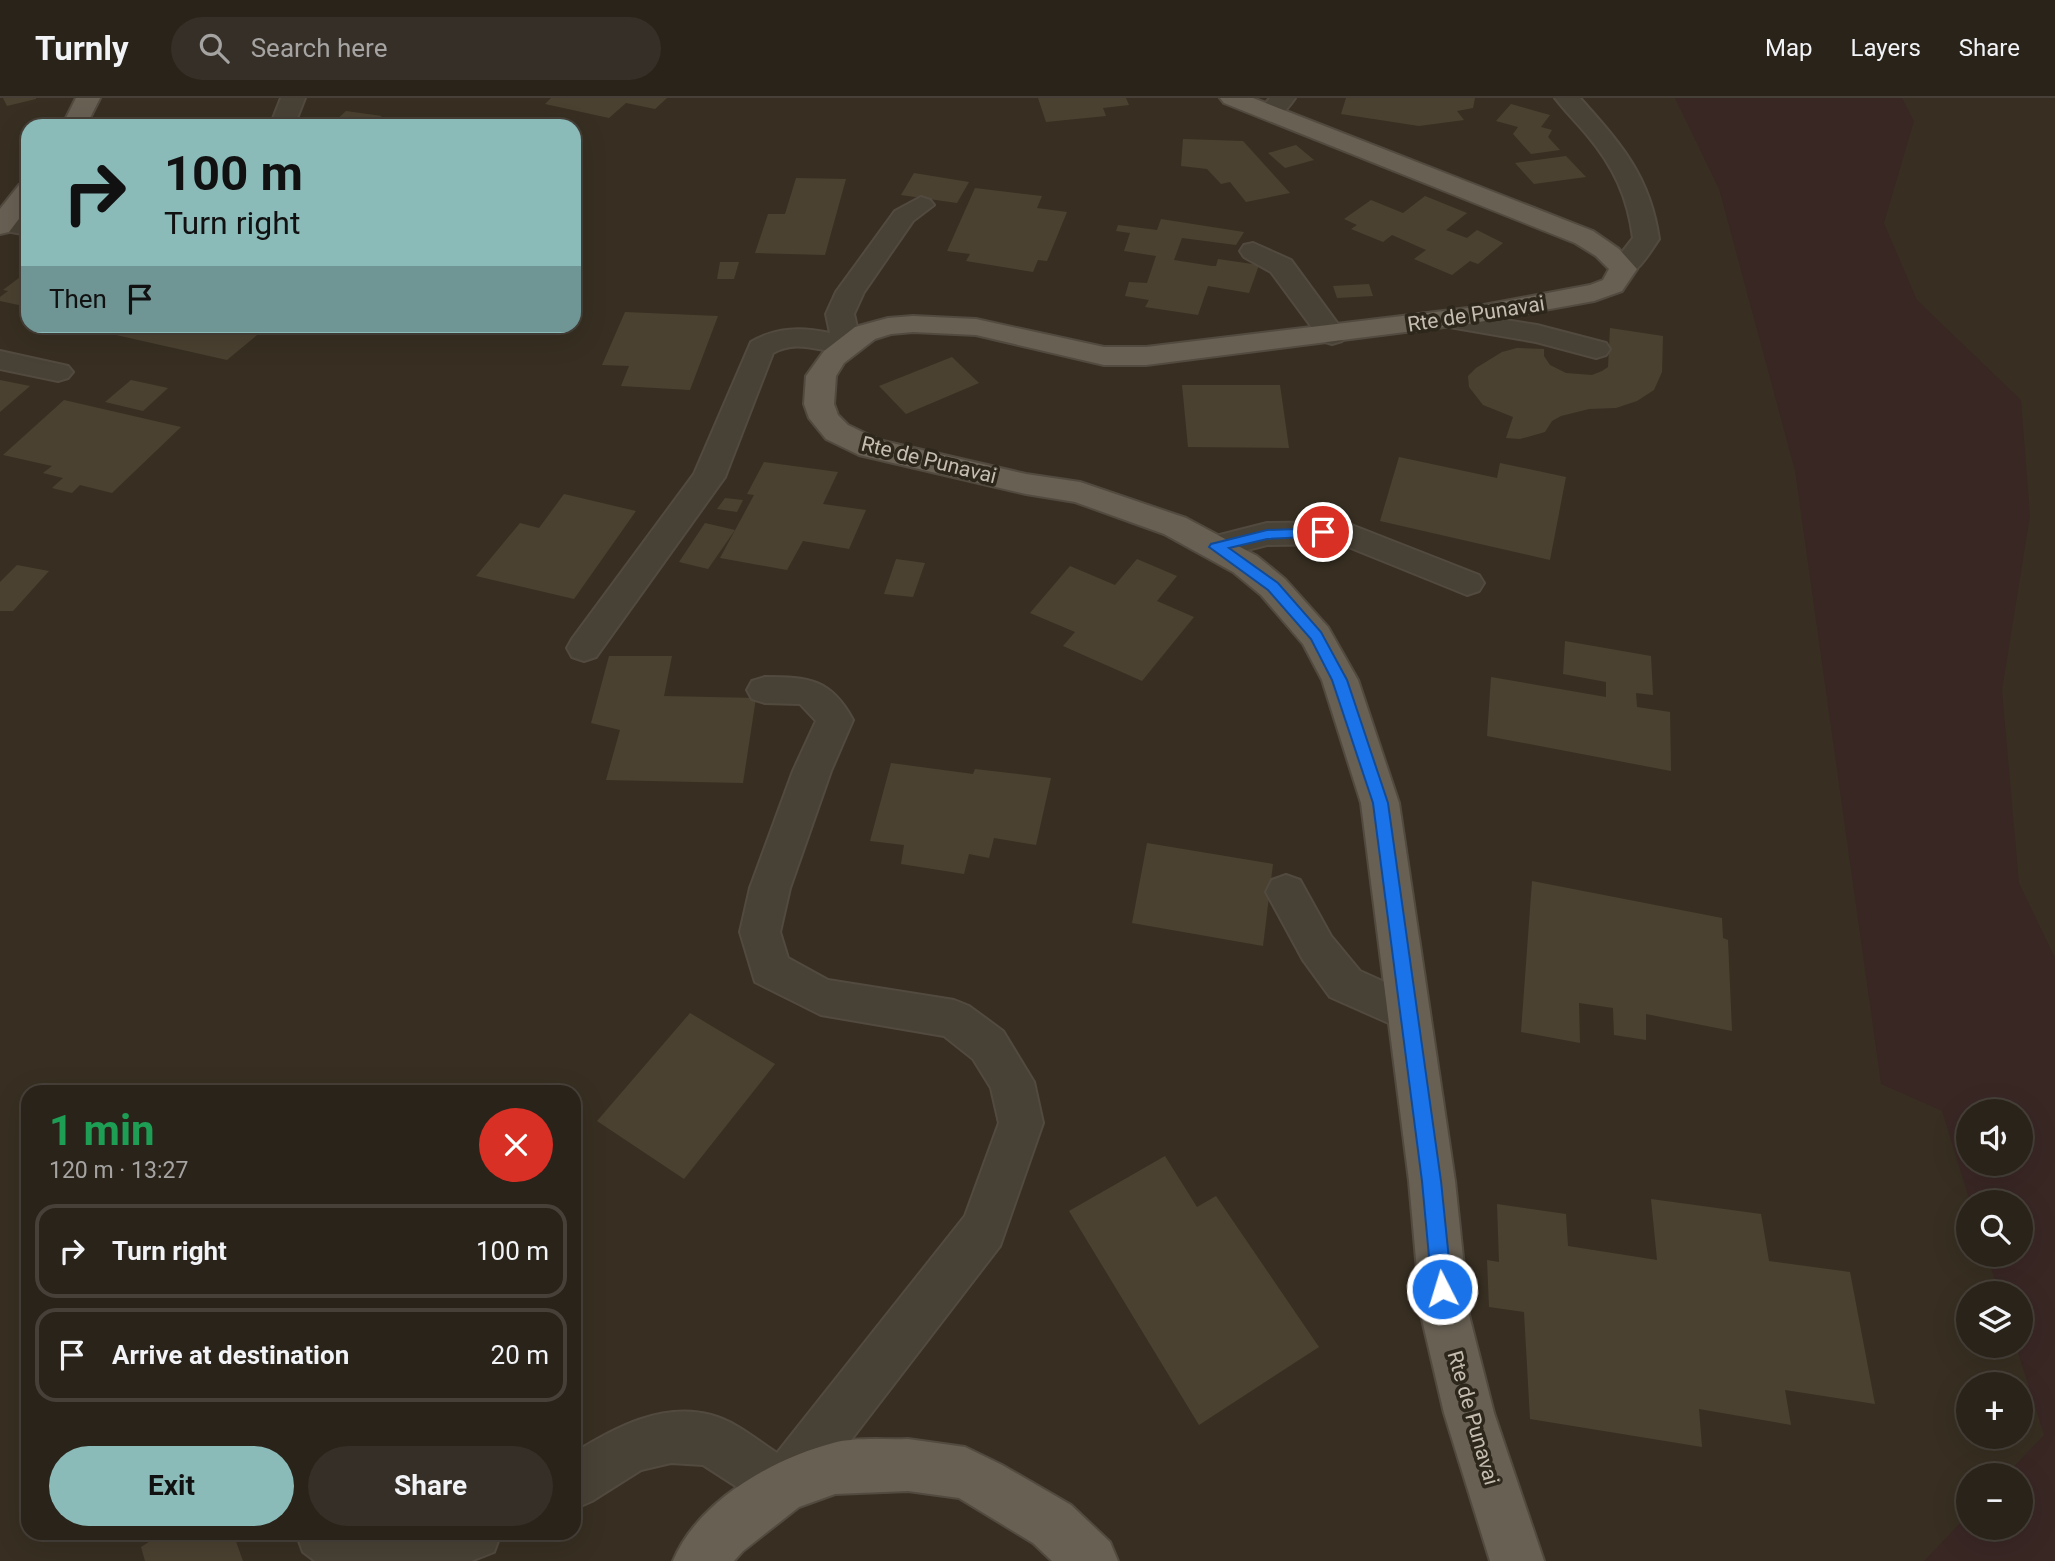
<!DOCTYPE html>
<html lang="en">
<head>
<meta charset="utf-8">
<style>
  body { margin:0; font-family:Roboto,sans-serif; background:#362f27; color:#f1f3f6; height:100vh; display:flex; flex-direction:column; font-size:26px; white-space:nowrap }
  * { box-sizing:border-box; margin:0 }
  p { font-size:23px; color:#a5a4a2 }
  .icon { flex:none; width:38px; height:38px; fill:none; stroke:currentColor; stroke-width:2; stroke-linecap:round; stroke-linejoin:round }
  .map { position:relative; flex:1; overflow:hidden }
  .sheet { position:absolute; left:21px; top:987px; width:560px; height:455px; display:flex; flex-direction:column; background:#2a231a; border-radius:21px; box-shadow:0 7px 28px #0002,0 0 0 2px #464039 }
  .sheet>* { flex:none }
  .top-card { position:absolute; left:21px; top:21px; width:560px; height:214px; border-radius:21px; box-shadow:0 7px 28px #0002,0 0 0 2px #464039; background:#8bbbb9; color:#111; overflow:hidden }
  .fabs { position:absolute; left:1956px; top:1001px; display:grid; gap:14px }
  .fabs a { display:grid; place-items:center; width:77px; height:77px; border-radius:50%; background:#2a231a; box-shadow:0 7px 28px #0002,0 0 0 2px #464039; font-size:35px }
  .pin { position:absolute; display:grid; place-items:center; width:60px; height:60px; color:#fff; margin:-30px; border:4px solid #fff; border-radius:50%; box-shadow:0 2px 7px #0007 }
  .me { position:absolute; width:77px; margin:-38px; rotate:355deg; stroke-linejoin:round; filter:drop-shadow(0 0 5px #0008) }
  .turn { display:flex; align-items:center; gap:24px; height:147px; padding:0 28px; font-size:32px }
  .turn .icon { width:91px; height:91px; stroke-width:2.5 }
  .turn b { display:block; font-size:49px; line-height:60px }
  .then { display:flex; align-items:center; height:66px; padding:0 28px; background:#0003; gap:14px; font-size:26px }
  .round { display:grid; place-items:center; flex:none; width:74px; height:74px; border-radius:37px; background:#362f27 }
  .headline { display:flex; align-items:center; justify-content:space-between; height:119px; padding:0 28px }
  h1 { font-size:42px; font-weight:700; line-height:52px; color:#1e9e55 }
  .primary-button { display:flex; gap:14px; margin-top:auto; padding:14px 28px }
  .primary-button a { flex:1; height:80px; border-radius:42px; background:#8bbbb9; color:#111; font-size:28px; font-weight:700; line-height:80px; text-align:center }
  .primary-button a+a { background:#362f27; color:#f1f3f6 }
  ul { padding:0; list-style:none }
  li { display:flex; align-items:center; gap:21px; height:94px; margin:0 14px 10px; padding:0 14px; border:4px solid #464039; border-radius:21px }
  li div { flex:1 }
  li b { display:block; font-size:26px }
  li em { font-style:normal }
  header { display:flex; align-items:center; gap:42px; box-sizing:border-box; height:98px; padding:0 35px; background:#2a231a; border-bottom:2px solid #464039 }
  header strong { font-size:33px }
  nav { display:flex; gap:38px; margin-inline-start:auto; font-size:24px }
  .search { width:490px; height:63px; background:#362f27; display:flex; align-items:center; gap:18px; box-sizing:border-box; padding:0 24px; border-radius:38px; color:#a5a4a2; font-size:26px }
  .map>svg:first-child { display:block }
  .green { fill:#392724; fill-rule:evenodd }
  .building { fill:#4b4131 }
  .lines { fill:none; stroke-linecap:round; stroke-linejoin:round }
  .minor-casing { stroke:#524a3f; stroke-width:4 }
  .major-casing { stroke:#524a3f; stroke-width:4 }
  .minor { fill:#484135; fill-rule:evenodd }
  .major { fill:#686053; fill-rule:evenodd }
  .route { fill:#1a73e8; stroke:#114b97; stroke-width:2 }
  .labels { text-anchor:middle; stroke-width:7; stroke-linejoin:round; paint-order:stroke }
  .street-label { font-size:21px; fill:#c5bdb0; stroke:#2d261b }
</style>
</head>
<body>
<header>
<strong>Turnly</strong>
<div class="search"><svg class="icon" aria-label="search" viewBox="0 0 24 24"><circle cx="10" cy="10" r="6"/><path d="M15 15l6 6"/></svg>Search here</div>
<nav><a>Map</a><a>Layers</a><a>Share</a></nav>
</header>
<div class="map">
<svg width="2055" height="1463" viewBox="0 0 2055 1463">
  <rect width="100%" height="100%" fill="#382f22"/>
  <!-- green -->
  <path class="green" d="M 1675,0 L 1902,0 L 1914,23 L 1884,125 L 1917,202 L 2021,302 L 2030,418 L 2002,592 L 2019,785 L 2055,860 L 2055,1463 L 1924,1463 L 1969,1416 L 1969,1430 L 2021,1430 L 2021,1377 L 2006,1377 L 2044,1337 L 2016,1248 L 2021,1248 L 2021,1195 L 1999,1195 L 1987,1157 L 2021,1157 L 2021,1104 L 1970,1104 L 1942,1013 L 1881,986 L 1795,373 L 1719,91 ZM 1969,1013 L 2021,1013 L 2021,1066 L 1969,1066 Z"/>
  <!-- building -->
  <g class="building">
    <path d="M 3,0 L 36,0 L 36,1 L 7,8 Z"/>
    <path d="M 551,0 L 667,0 L 655,11 L 626,5 L 609,20 L 545,6 Z"/>
    <path d="M 1038,0 L 1126,0 L 1129,7 L 1103,10 L 1106,18 L 1046,24 Z"/>
    <path d="M 1346,0 L 1475,0 L 1473,10 L 1457,13 L 1464,22 L 1419,28 L 1341,16 Z"/>
    <path d="M 1511,6 L 1550,17 L 1541,29 L 1552,32 L 1548,39 L 1560,52 L 1531,56 L 1513,36 L 1518,29 L 1496,23 Z"/>
    <path d="M 346,13 L 382,18 L 377,21 L 421,28 L 330,28 Z"/>
    <path d="M 1183,41 L 1243,43 L 1290,95 L 1246,104 L 1230,84 L 1221,86 L 1207,71 L 1181,68 Z"/>
    <path d="M 1296,47 L 1314,62 L 1285,70 L 1268,55 Z"/>
    <path d="M 1566,58 L 1586,79 L 1534,86 L 1515,65 Z"/>
    <path d="M 914,75 L 969,84 L 957,105 L 901,97 Z"/>
    <path d="M 796,80 L 846,81 L 825,157 L 755,155 L 768,116 L 785,116 Z"/>
    <path d="M 975,90 L 1042,98 L 1037,110 L 1067,114 L 1047,163 L 1038,162 L 1033,174 L 966,163 L 970,156 L 947,153 Z"/>
    <path d="M 1425,98 L 1467,115 L 1446,132 L 1467,140 L 1477,132 L 1503,145 L 1478,166 L 1470,163 L 1452,177 L 1414,161 L 1426,152 L 1392,137 L 1383,144 L 1351,131 L 1357,127 L 1344,121 L 1371,102 L 1403,115 Z"/>
    <path d="M 1161,121 L 1244,134 L 1236,147 L 1182,140 L 1174,162 L 1212,168 L 1216,168 L 1218,161 L 1259,167 L 1249,195 L 1208,188 L 1198,217 L 1145,209 L 1149,202 L 1125,198 L 1129,184 L 1147,185 L 1156,158 L 1124,153 L 1130,135 L 1116,133 L 1118,127 L 1157,132 Z"/>
    <path d="M 720,164 L 739,164 L 734,181 L 717,181 Z"/>
    <path d="M 28,173 L 28,209 L 0,203 L 0,199 L 8,193 L 3,192 Z"/>
    <path d="M 1369,186 L 1373,198 L 1337,200 L 1333,188 Z"/>
    <path d="M 625,214 L 718,218 L 690,292 L 621,288 L 629,268 L 602,267 Z"/>
    <path d="M 129,228 L 268,228 L 227,262 L 116,237 Z"/>
    <path d="M 1610,230 L 1663,238 L 1662,274 L 1654,292 L 1637,303 L 1616,310 L 1589,311 L 1561,318 L 1552,323 L 1545,334 L 1520,341 L 1506,340 L 1513,319 L 1483,307 L 1469,289 L 1468,278 L 1476,270 L 1502,254 L 1517,250 L 1544,251 L 1544,258 L 1550,267 L 1566,275 L 1592,277 L 1602,273 L 1608,269 Z"/>
    <path d="M 952,259 L 979,285 L 906,316 L 879,288 Z"/>
    <path d="M 0,282 L 30,288 L 0,314 Z"/>
    <path d="M 131,282 L 168,290 L 143,313 L 105,304 Z"/>
    <path d="M 1182,287 L 1280,287 L 1289,350 L 1188,349 Z"/>
    <path d="M 64,302 L 181,329 L 112,395 L 80,387 L 72,395 L 52,390 L 63,380 L 43,375 L 52,368 L 3,357 Z"/>
    <path d="M 1399,359 L 1497,380 L 1500,365 L 1566,379 L 1550,462 L 1380,423 Z"/>
    <path d="M 764,364 L 838,374 L 823,406 L 866,412 L 849,451 L 803,443 L 787,472 L 720,460 L 754,397 L 747,396 Z"/>
    <path d="M 564,396 L 636,413 L 574,501 L 476,478 L 520,425 L 539,430 Z"/>
    <path d="M 725,400 L 743,402 L 737,414 L 717,411 Z"/>
    <path d="M 705,425 L 735,432 L 708,471 L 679,464 Z"/>
    <path d="M 896,461 L 925,465 L 913,499 L 884,496 Z"/>
    <path d="M 1137,461 L 1177,478 L 1157,503 L 1194,519 L 1142,583 L 1063,548 L 1075,534 L 1030,515 L 1070,468 L 1115,487 Z"/>
    <path d="M 17,467 L 49,473 L 13,513 L 0,513 L 0,484 Z"/>
    <path d="M 1565,543 L 1651,558 L 1653,597 L 1636,595 L 1637,609 L 1670,614 L 1671,673 L 1487,638 L 1491,579 L 1606,599 L 1606,584 L 1563,576 Z"/>
    <path d="M 609,558 L 672,558 L 664,598 L 756,600 L 743,685 L 606,682 L 620,632 L 591,625 Z"/>
    <path d="M 891,665 L 973,676 L 975,671 L 1051,680 L 1036,747 L 994,740 L 989,760 L 969,756 L 964,776 L 901,766 L 904,747 L 870,743 Z"/>
    <path d="M 1147,745 L 1273,766 L 1263,848 L 1132,825 Z"/>
    <path d="M 1532,783 L 1722,820 L 1723,840 L 1728,842 L 1732,933 L 1646,916 L 1646,942 L 1614,937 L 1613,910 L 1579,905 L 1580,945 L 1521,934 Z"/>
    <path d="M 690,915 L 775,966 L 684,1081 L 597,1023 Z"/>
    <path d="M 1165,1058 L 1197,1109 L 1216,1098 L 1319,1249 L 1199,1327 L 1069,1113 Z"/>
    <path d="M 1651,1101 L 1761,1116 L 1769,1163 L 1850,1174 L 1875,1306 L 1785,1292 L 1791,1327 L 1699,1311 L 1702,1349 L 1530,1321 L 1524,1214 L 1489,1209 L 1487,1162 L 1499,1164 L 1497,1106 L 1566,1116 L 1568,1148 L 1657,1162 Z"/>
    <path d="M 163,1435 L 233,1435 L 243,1463 L 145,1463 L 141,1449 Z"/>
  </g>
  <g class="lines">
    <!-- minor casing -->
    <g class="minor-casing">
      <g id="minor">
        <path d="M 281,0 L 305,0 L 294,28 L 270,28 Z"/>
        <path d="M 1270,0 L 1295,0 C 1286,13 1278,23 1262,19 L 1258,14 Z"/>
        <path d="M 1555,0 L 1580,0 C 1621,46 1650,78 1659,141 C 1647,158 1636,182 1613,177 L 1609,171 L 1633,140 C 1628,100 1614,69 1587,37 C 1577,25 1565,13 1555,0 Z"/>
        <path d="M 921,99 L 930,102 L 934,107 L 913,123 L 864,194 L 854,216 L 861,247 L 857,253 C 829,260 802,238 773,255 L 725,379 L 596,559 L 584,563 L 572,559 L 567,550 L 572,541 L 694,376 L 751,244 C 776,229 802,229 830,235 L 826,216 L 836,194 L 895,113 Z"/>
        <path d="M 3,117 L 28,121 L 28,137 L 0,132 L 0,118 Z"/>
        <path d="M 1253,145 L 1291,162 L 1346,237 L 1342,243 L 1332,246 L 1322,243 L 1271,174 L 1244,159 L 1240,153 L 1244,147 Z"/>
        <path d="M 1448,213 L 1537,227 L 1606,245 L 1610,251 L 1606,257 L 1596,260 L 1536,244 L 1438,227 L 1434,221 L 1438,215 Z"/>
        <path d="M 0,253 L 68,268 L 73,274 L 68,280 L 58,283 L 0,271 Z"/>
        <path d="M 1344,424 L 1479,477 L 1484,485 L 1479,493 L 1467,497 L 1341,446 L 1267,447 L 1216,460 L 1204,457 L 1200,449 L 1204,441 L 1267,425 Z"/>
        <path d="M 765,579 C 809,579 831,581 853,622 L 831,673 L 790,790 L 780,834 L 788,860 L 828,882 L 954,902 L 969,908 L 1003,933 L 1034,984 L 1043,1025 L 1000,1148 L 801,1407 L 783,1415 L 765,1407 L 703,1367 L 671,1365 L 641,1372 L 592,1403 L 574,1411 L 574,1355 C 614,1330 662,1304 711,1317 C 735,1323 757,1342 777,1355 L 965,1118 L 999,1025 L 991,990 L 973,961 L 944,938 L 821,917 L 755,884 L 740,834 L 750,790 L 793,673 L 816,623 L 800,606 L 765,605 L 752,601 L 747,592 L 752,583 Z"/>
        <path d="M 1286,777 L 1300,782 L 1331,838 L 1360,873 L 1424,902 L 1430,915 L 1424,928 L 1409,934 L 1330,899 L 1303,862 L 1266,794 L 1272,782 Z"/>
        <path d="M 296,1435 L 501,1435 L 494,1454 L 471,1463 L 315,1463 L 303,1454 Z"/>
      </g>
    </g>
    <!-- major casing -->
    <g class="major-casing">
      <g id="major">
        <path d="M 76,0 L 100,0 L 86,28 L 62,28 Z"/>
        <path d="M 1220,0 L 1253,0 L 1593,133 L 1619,151 L 1637,171 L 1622,193 L 1594,203 L 1468,226 L 1146,267 L 1104,267 L 976,237 L 913,234 L 891,236 L 875,241 L 844,265 L 836,278 L 834,306 L 838,317 L 848,327 L 879,342 L 1026,376 L 1080,384 L 1186,420 L 1257,458 L 1285,481 L 1328,529 L 1358,582 L 1399,705 L 1455,1083 L 1469,1217 L 1494,1315 L 1544,1463 L 1490,1463 L 1444,1315 L 1421,1217 L 1409,1083 L 1361,705 L 1322,582 L 1303,546 L 1261,497 L 1233,474 L 1164,436 L 1075,404 L 1026,396 L 859,357 L 826,341 L 809,320 L 804,306 L 806,278 L 824,253 L 855,229 L 888,220 L 913,218 L 976,221 L 1104,249 L 1146,249 L 1468,210 L 1590,187 L 1603,182 L 1609,171 L 1596,158 L 1575,145 L 1224,5 Z"/>
        <path d="M 28,84 L 28,109 L 9,134 L 0,136 L 0,111 L 19,87 Z"/>
        <path d="M 908,1341 L 965,1349 L 1002,1367 L 1071,1407 L 1110,1444 L 1118,1463 L 1052,1463 L 1033,1445 L 959,1400 L 908,1393 L 835,1396 L 799,1409 L 743,1453 L 734,1463 L 673,1463 C 698,1403 772,1361 833,1345 C 855,1339 884,1342 908,1341 Z"/>
      </g>
    </g>
    <!-- minor -->
    <use href="#minor" class="minor"/>
    <!-- major -->
    <use href="#major" class="major"/>
  </g>
  <!-- route -->
  <path class="route" d="M 1323,430 L 1330,434 L 1328,438 L 1267,441 L 1229,450 L 1278,485 L 1321,534 L 1347,582 L 1388,705 L 1441,1083 L 1452,1191 L 1449,1198 L 1442,1201 L 1435,1198 L 1432,1191 L 1422,1083 L 1373,705 L 1332,582 L 1311,541 L 1268,492 L 1209,449 L 1211,446 L 1267,432 Z"/>
  <g class="labels">
    <!-- street labels -->
    <g class="street-label">
      <text transform="translate(1476 216) rotate(-9)" y="7">Rte de Punavai</text>
      <text transform="translate(929 362) rotate(14)" y="7">Rte de Punavai</text>
      <text transform="translate(1473 1320) rotate(74)" y="7">Rte de Punavai</text>
    </g>
  </g>
</svg>
<div class="fabs">
<a><svg class="icon" aria-label="sound" viewBox="0 0 24 24"><path d="M4 9h4l5-4v14l-5-4H4zM17 9q2 3 0 6"/></svg></a>
<a><svg class="icon" aria-label="search" viewBox="0 0 24 24"><circle cx="10" cy="10" r="6"/><path d="M15 15l6 6"/></svg></a>
<a><svg class="icon" aria-label="layers" viewBox="0 0 24 24"><path d="M12 4l9 5-9 5-9-5zM3 14l9 5 9-5"/></svg></a>
<a>+</a>
<a>−</a>
</div>
<div class="pin" style="left:1323px;top:434px;background:#d93025"><svg class="icon" aria-label="arrive" viewBox="0 0 24 24"><path d="M6 21V4h12l-3 4 3 4H6"/></svg></div>
<svg class="me" style="left:1442px;top:1191px" viewBox="-20 -20 40 40"><circle r="17" fill="#1a73e8" stroke="#fff" stroke-width="3"/><path d="M0-11L8 9 0 5-8 9z" fill="#fff"/></svg>
<div class="top-card">
<div class="turn"><svg class="icon" aria-label="right" viewBox="0 0 24 24"><path d="M7 20v-9h11M14 6l5 5-5 5"/></svg><div><b>100 m</b>Turn right</div></div>
<div class="then">Then<svg class="icon" aria-label="arrive" viewBox="0 0 24 24"><path d="M6 21V4h12l-3 4 3 4H6"/></svg></div>
</div>
<section class="sheet">
<div class="headline"><div><h1>1 min</h1><p>120 m · 13:27</p></div><a class="round" style="background:#d93025;color:#fff"><svg class="icon" aria-label="close" viewBox="0 0 24 24"><path d="M6 6l12 12M18 6L6 18"/></svg></a></div>
<ul>
<li><svg class="icon" aria-label="right" viewBox="0 0 24 24"><path d="M7 20v-9h11M14 6l5 5-5 5"/></svg><div><b>Turn right</b></div><em>100 m</em></li>
<li><svg class="icon" aria-label="arrive" viewBox="0 0 24 24"><path d="M6 21V4h12l-3 4 3 4H6"/></svg><div><b>Arrive at destination</b></div><em>20 m</em></li>
</ul>
<div class="primary-button"><a>Exit</a><a>Share</a></div>
</section>
</div>
</body>
</html>
